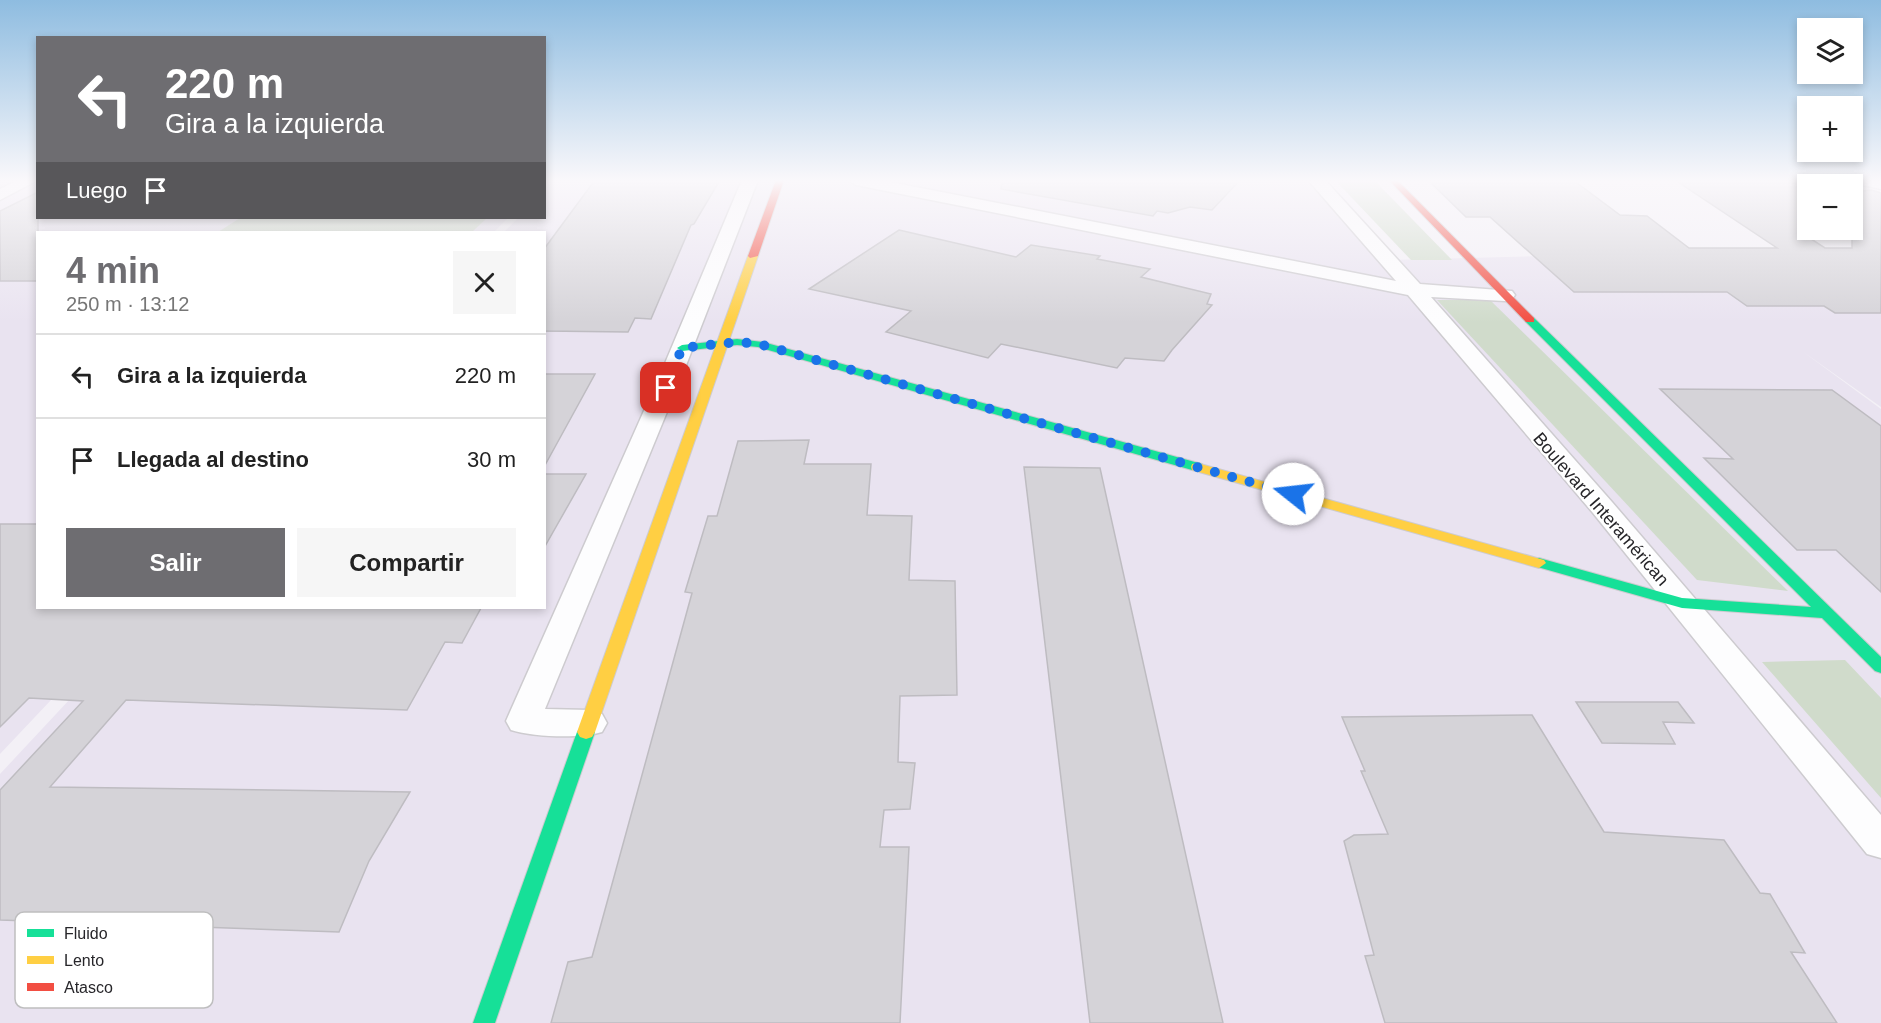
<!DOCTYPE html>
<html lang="es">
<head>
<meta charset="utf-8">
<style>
  body { margin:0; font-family:Arial,sans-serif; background:#f6f6f6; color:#222; height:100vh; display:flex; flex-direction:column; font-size:22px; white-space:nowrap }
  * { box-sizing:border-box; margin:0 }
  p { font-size:20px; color:#767676 }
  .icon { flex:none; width:33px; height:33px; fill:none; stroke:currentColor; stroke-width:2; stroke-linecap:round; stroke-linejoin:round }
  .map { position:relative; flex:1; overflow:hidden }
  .details { position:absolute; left:36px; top:231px; width:510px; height:378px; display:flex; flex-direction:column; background:#fff; border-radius:0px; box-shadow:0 3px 9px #0003 }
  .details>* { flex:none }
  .banner { position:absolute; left:36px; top:36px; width:510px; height:183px; border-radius:0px; box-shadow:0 3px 9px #0003; background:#6e6d71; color:#fff; overflow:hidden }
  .buttons { position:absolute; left:1797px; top:18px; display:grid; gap:12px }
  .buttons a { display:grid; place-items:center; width:66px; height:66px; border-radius:0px; background:#fff; box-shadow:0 3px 9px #0003; font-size:30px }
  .pin { position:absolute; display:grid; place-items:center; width:51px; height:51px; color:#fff; margin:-26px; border-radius:12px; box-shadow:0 3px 9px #0006 }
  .me { position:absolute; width:66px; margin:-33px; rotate:286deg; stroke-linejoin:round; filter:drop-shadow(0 0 4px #0008) }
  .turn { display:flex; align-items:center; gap:21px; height:126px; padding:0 30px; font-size:27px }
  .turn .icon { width:78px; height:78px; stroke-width:2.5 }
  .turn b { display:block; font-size:42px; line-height:51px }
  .then { display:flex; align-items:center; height:57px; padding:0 30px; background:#0003; gap:12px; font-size:22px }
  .round { display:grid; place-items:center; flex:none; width:63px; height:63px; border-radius:0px; background:#f6f6f6 }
  .head { display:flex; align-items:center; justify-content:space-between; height:102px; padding:0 30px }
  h1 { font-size:36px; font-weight:700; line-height:45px; color:#6e6d71 }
  .action { display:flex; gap:12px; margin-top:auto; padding:12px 30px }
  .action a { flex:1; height:69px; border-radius:0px; background:#6e6d71; color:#fff; font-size:24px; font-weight:700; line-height:69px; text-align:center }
  .action a+a { background:#f6f6f6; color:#222 }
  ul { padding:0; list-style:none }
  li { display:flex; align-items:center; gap:18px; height:84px; padding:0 30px; border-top:2px solid #e0e0e0 }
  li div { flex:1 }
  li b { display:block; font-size:22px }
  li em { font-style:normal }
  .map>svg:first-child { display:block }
  .built { fill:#e9e3f0 }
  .green { fill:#d0dbcb }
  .building { fill:#d5d3d8; stroke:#bebcc1; stroke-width:1.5 }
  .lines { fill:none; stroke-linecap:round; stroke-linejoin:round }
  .street-casing { stroke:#cdcbcf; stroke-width:3 }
  .fast-casing { stroke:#cdcbcf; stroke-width:2 }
  .slow-casing { stroke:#cdcbcf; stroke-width:2 }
  .jam-casing { stroke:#cdcbcf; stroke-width:2 }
  .street { fill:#fdfdfe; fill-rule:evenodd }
  .fast { fill:#16e098; fill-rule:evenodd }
  .slow { fill:#ffcf43; fill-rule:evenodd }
  .jam { fill:#f24e42; fill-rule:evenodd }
  .route { stroke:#1a73e8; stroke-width:10; stroke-dasharray:0 18 }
  .labels { text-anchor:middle; stroke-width:4.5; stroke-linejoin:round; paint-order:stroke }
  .street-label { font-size:18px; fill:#27262a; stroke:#fff }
  .key { fill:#fff; stroke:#bebebf; stroke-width:1.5 }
  .key-label { font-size:16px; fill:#27262a }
</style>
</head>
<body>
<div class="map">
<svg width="1881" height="1023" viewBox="0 0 1881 1023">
  <rect width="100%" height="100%" fill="#f3f0f6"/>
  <!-- built -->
  <g class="built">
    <path d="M 0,180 L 37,180 L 38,218 L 508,218 L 494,232 L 38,232 L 38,608 L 138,608 L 0,754 Z"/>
    <path d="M 553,180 L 1319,180 L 1389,260 L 1668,253 L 1881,254 L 1881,407 L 1802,351 L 1881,409 L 1881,1023 L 0,1023 L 0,774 L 155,608 L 544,608 L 544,232 L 504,232 L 518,218 L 544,218 L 545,189 Z"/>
  </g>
  <!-- green -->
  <g class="green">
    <path d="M 1335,180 L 1374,180 L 1452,260 L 1411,260 Z"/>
    <path d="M 240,218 L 487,218 L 472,232 L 218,232 Z"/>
    <path d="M 1437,300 L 1490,300 L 1788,591 L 1697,580 Z"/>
    <path d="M 1845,660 L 1881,698 L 1881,798 L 1762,662 Z"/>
  </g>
  <!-- building -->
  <g class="building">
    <path d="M 595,180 L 720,180 L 694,224 L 691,225 L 651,319 L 635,318 L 628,332 L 544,331 L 544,249 Z"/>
    <path d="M 1002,180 L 1240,180 L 1212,210 L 1190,207 L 1168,213 L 1157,211 L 1153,216 L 1001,189 Z"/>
    <path d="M 1428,180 L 1573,180 L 1620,215 L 1647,216 L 1689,248 L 1777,248 L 1675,180 L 1808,180 L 1808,237 L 1825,248 L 1852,248 L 1852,192 L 1872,190 L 1881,193 L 1881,313 L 1835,313 L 1824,306 L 1747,306 L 1727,292 L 1574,292 L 1490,217 L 1466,217 Z"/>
    <path d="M 38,192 L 38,281 L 0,281 L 0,211 Z"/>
    <path d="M 899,230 L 1016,257 L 1031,245 L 1100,256 L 1097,259 L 1150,269 L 1141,277 L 1211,294 L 1207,304 L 1212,305 L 1172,350 L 1164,361 L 1125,358 L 1117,368 L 1001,344 L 988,358 L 886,332 L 911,311 L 809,289 Z"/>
    <path d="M 544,374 L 595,374 L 544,467 Z"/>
    <path d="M 1660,389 L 1832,390 L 1881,426 L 1881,592 L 1836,550 L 1797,550 L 1704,458 L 1733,459 Z"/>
    <path d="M 809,440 L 804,464 L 871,464 L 867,515 L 912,516 L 909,580 L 955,581 L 957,695 L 900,696 L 898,762 L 915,763 L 910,809 L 884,810 L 880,847 L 909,847 L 900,1023 L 551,1023 L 568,962 L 592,957 L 692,593 L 685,592 L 708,516 L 717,516 L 738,441 Z"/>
    <path d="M 1024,467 L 1100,468 L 1223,1023 L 1090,1023 Z"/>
    <path d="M 544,474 L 586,474 L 544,548 Z"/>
    <path d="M 0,524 L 38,524 L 38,608 L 481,608 L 462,643 L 445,642 L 407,710 L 126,700 L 50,787 L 410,792 L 369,861 L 339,932 L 0,920 L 0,790 L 83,701 L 29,698 L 0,727 Z"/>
    <path d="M 1576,702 L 1678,702 L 1694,723 L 1663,722 L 1675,744 L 1602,743 Z"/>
    <path d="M 1532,715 L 1604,832 L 1724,840 L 1760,893 L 1770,894 L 1805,953 L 1791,952 L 1837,1023 L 1385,1023 L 1365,956 L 1374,955 L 1344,841 L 1354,835 L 1388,834 L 1361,771 L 1365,771 L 1342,717 Z"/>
  </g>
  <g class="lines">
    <!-- street casing -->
    <g class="street-casing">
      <g id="street">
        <path d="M 18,180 L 38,180 L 0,200 L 0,189 Z"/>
        <path d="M 742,180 L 758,180 L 685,368 L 545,709 L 590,710 L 602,714 L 607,723 L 602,732 C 579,739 534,737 511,730 L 506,721 L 663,368 Z"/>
        <path d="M 848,180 L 880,180 L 1396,281 L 1308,180 L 1325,180 L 1420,284 L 1512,291 L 1515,295 L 1512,299 L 1505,301 L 1431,297 L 1612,502 L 1881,815 L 1881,858 L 1867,854 L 1593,513 L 1408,295 L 856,185 Z"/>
        <path d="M 1851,180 L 1881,180 L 1881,189 L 1853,183 Z"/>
      </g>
    </g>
    <!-- fast casing -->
    <g class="fast-casing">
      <g id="fast">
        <path d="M 1530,317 L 1534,318 L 1881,657 L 1881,673 L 1875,671 L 1822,618 L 1682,608 L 1534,566 L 1532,563 L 1534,560 L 1539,558 L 1682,598 L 1811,607 L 1526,322 L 1525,320 Z"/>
        <path d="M 737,339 L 763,342 L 1202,464 L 1203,467 L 1202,470 L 1192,470 L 758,347 L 737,345 L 682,351 L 677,348 L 682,345 Z"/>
        <path d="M 586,725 L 592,727 L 595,732 L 495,1023 L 473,1023 L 577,732 L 580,727 Z"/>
      </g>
    </g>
    <!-- slow casing -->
    <g class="slow-casing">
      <g id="slow">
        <path d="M 753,253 L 758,256 L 595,732 L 592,737 L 586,739 L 580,737 L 577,732 L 748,256 Z"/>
        <path d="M 1197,463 L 1544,560 L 1546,563 L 1539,568 L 1192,470 L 1191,467 L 1192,464 Z"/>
      </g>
    </g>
    <!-- jam casing -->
    <g class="jam-casing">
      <g id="jam">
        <path d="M 776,180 L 784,180 L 758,256 L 750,258 L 748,256 Z"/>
        <path d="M 1389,180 L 1397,180 L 1534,318 L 1534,322 L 1526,322 Z"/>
      </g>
    </g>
    <!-- street -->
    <use href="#street" class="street"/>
    <!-- fast -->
    <use href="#fast" class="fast"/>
    <!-- slow -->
    <use href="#slow" class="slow"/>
    <!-- jam -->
    <use href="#jam" class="jam"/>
  </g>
  <!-- sky -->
  <linearGradient id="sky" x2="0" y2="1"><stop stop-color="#8ebce0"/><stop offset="0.56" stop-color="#faf8fb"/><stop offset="1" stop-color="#faf8fb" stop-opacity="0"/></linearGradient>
  <rect width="1881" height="323" fill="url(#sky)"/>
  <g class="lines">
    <!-- route -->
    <path class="route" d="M 666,388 L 682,348 L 737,342 L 759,344 L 1293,494"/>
  </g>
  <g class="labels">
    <!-- street labels -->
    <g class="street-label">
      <text transform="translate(1601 509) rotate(49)" y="6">Boulevard Interamérican</text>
    </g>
  </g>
  <!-- legend -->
  <rect x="15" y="912" width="198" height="96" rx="9" class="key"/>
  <rect x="27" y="929" width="27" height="8" fill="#16e098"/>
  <rect x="27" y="956" width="27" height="8" fill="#ffcf43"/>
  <rect x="27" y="983" width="27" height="8" fill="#f24e42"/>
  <g class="key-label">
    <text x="64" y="939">Fluido</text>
    <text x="64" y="966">Lento</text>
    <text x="64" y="993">Atasco</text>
  </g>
</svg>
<div class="buttons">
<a><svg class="icon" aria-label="layers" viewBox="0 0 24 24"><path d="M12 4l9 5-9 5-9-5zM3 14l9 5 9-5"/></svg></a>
<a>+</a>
<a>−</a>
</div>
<div class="pin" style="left:666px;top:388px;background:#d93025"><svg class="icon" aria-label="arrive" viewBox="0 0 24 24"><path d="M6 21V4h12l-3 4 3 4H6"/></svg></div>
<svg class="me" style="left:1293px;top:494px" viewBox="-20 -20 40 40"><circle r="19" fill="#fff"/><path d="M0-13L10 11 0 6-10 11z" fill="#1a73e8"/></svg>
<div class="banner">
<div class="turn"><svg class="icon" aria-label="left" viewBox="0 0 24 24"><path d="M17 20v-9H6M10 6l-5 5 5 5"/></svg><div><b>220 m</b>Gira a la izquierda</div></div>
<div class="then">Luego<svg class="icon" aria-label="arrive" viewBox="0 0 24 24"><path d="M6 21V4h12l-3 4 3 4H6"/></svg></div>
</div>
<section class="details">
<div class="head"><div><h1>4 min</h1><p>250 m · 13:12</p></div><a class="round"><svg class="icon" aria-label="close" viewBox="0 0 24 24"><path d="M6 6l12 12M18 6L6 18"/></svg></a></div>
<ul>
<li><svg class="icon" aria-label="left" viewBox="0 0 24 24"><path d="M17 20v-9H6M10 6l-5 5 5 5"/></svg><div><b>Gira a la izquierda</b></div><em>220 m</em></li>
<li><svg class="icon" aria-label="arrive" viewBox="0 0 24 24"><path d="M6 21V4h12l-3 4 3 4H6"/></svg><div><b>Llegada al destino</b></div><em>30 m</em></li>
</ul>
<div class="action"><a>Salir</a><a>Compartir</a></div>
</section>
</div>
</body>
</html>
